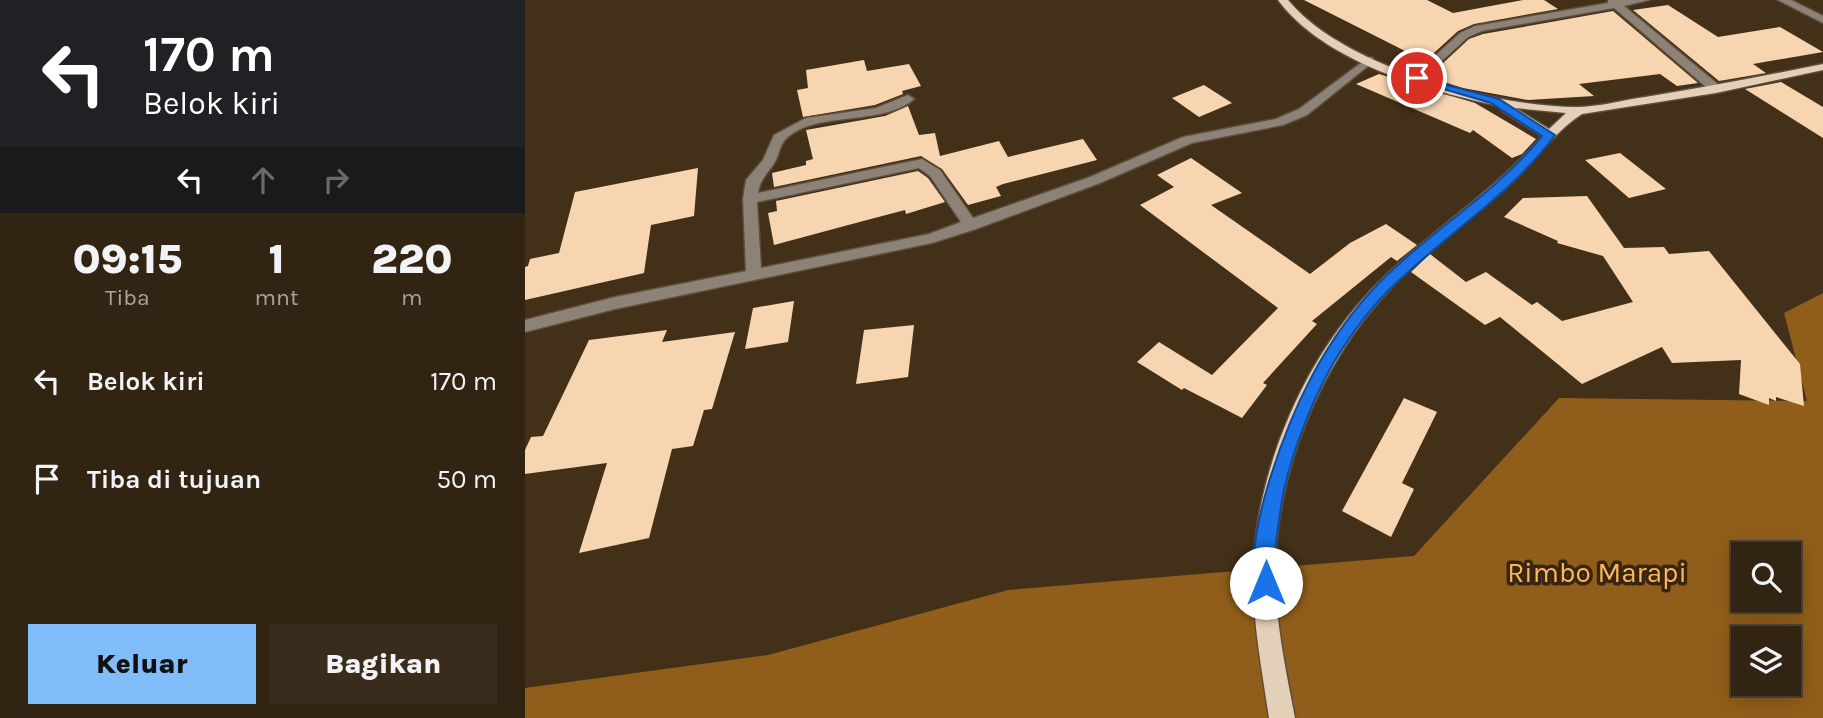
<!DOCTYPE html>
<html lang="id">
<head>
<meta charset="utf-8">
<style>
  body { margin:0; font-family:Karla,sans-serif; background:#3a2c1c; color:#f1f3f6; height:100vh; display:flex; flex-direction:column; font-size:26px; white-space:nowrap }
  * { box-sizing:border-box; margin:0 }
  p { font-size:23px; color:#a8a4a0 }
  .icon { flex:none; width:38px; height:38px; fill:none; stroke:currentColor; stroke-width:2; stroke-linecap:round; stroke-linejoin:round }
  .map { position:relative; flex:1; overflow:hidden }
  .side { display:flex; flex-direction:column; background:#322413; width:525px }
  .side>* { flex:none }
  .hud { background:#202124; color:#fff; overflow:hidden }
  .fabs { position:absolute; left:1206px; top:542px; display:grid; gap:14px }
  .fabs a { display:grid; place-items:center; width:70px; height:70px; border-radius:0px; background:#322413; box-shadow:0 4px 18px #0003,0 0 0 2px #4d4133; font-size:35px }
  .pin { position:absolute; display:grid; place-items:center; width:60px; height:60px; color:#fff; margin:-30px; border:4px solid #fff; border-radius:50%; box-shadow:0 2px 7px #0007 }
  .me { position:absolute; width:77px; margin:-38px; rotate:0deg; stroke-linejoin:round; filter:drop-shadow(0 0 5px #0008) }
  .turn { display:flex; align-items:center; gap:24px; height:147px; padding:0 28px; font-size:32px }
  .turn .icon { width:91px; height:91px; stroke-width:2.5 }
  .turn b { display:block; font-size:49px; line-height:60px }
  .lanes { display:flex; align-items:center; height:66px; padding:0 28px; background:#0003; justify-content:center; gap:35px; direction:ltr }
  .lanes .off { opacity:.35 }
  .eta { display:flex; justify-content:space-evenly; align-items:center; height:119px; text-align:center }
  .eta b { font-size:42px; font-weight:800; line-height:49px }
  .cta { display:flex; gap:14px; margin-top:auto; padding:14px 28px }
  .cta a { flex:1; height:80px; border-radius:0px; background:#80bdfa; color:#111; font-size:28px; font-weight:800; line-height:80px; text-align:center }
  .cta a+a { background:#3a2c1c; color:#f1f3f6 }
  ul { padding:0; list-style:none }
  li { display:flex; align-items:center; gap:21px; height:98px; padding:0 28px }
  li div { flex:1 }
  li b { display:block; font-size:26px }
  li em { font-style:normal }
  main { display:flex; flex:1; min-height:0 }
  .map>svg:first-child { display:block }
  .forest { fill:#905e1a; fill-rule:evenodd }
  .building { fill:#f7d5b0 }
  .lines { fill:none; stroke-linecap:round; stroke-linejoin:round }
  .minor-casing { stroke:#5f4d38; stroke-width:3 }
  .major-casing { stroke:#5f4d38; stroke-width:3 }
  .minor { fill:#8c8277; fill-rule:evenodd }
  .major { fill:#e4cfb9; fill-rule:evenodd }
  .route { fill:#1a73e8; stroke:#114b97; stroke-width:2 }
  .labels { text-anchor:middle; stroke-width:7; stroke-linejoin:round; paint-order:stroke }
  .near-park-label { font-size:28px; fill:#fdb55e; stroke:#38260f }
</style>
</head>
<body>
<main>
<section class="side">
<div class="hud">
<div class="turn"><svg class="icon" aria-label="left" viewBox="0 0 24 24"><path d="M17 20v-9H6M10 6l-5 5 5 5"/></svg><div><b>170 m</b>Belok kiri</div></div>
<div class="lanes"><svg class="icon" aria-label="left" viewBox="0 0 24 24"><path d="M17 20v-9H6M10 6l-5 5 5 5"/></svg><svg class="icon off" aria-label="ahead" viewBox="0 0 24 24"><path d="M12 20V5M6 11l6-6 6 6"/></svg><svg class="icon off" aria-label="right" viewBox="0 0 24 24"><path d="M7 20v-9h11M14 6l5 5-5 5"/></svg></div>
</div>
<div class="eta">
<div><b>09:15</b><p>Tiba</p></div>
<div><b>1</b><p>mnt</p></div>
<div><b>220</b><p>m</p></div>
</div>
<ul>
<li><svg class="icon" aria-label="left" viewBox="0 0 24 24"><path d="M17 20v-9H6M10 6l-5 5 5 5"/></svg><div><b>Belok kiri</b></div><em>170 m</em></li>
<li><svg class="icon" aria-label="arrive" viewBox="0 0 24 24"><path d="M6 21V4h12l-3 4 3 4H6"/></svg><div><b>Tiba di tujuan</b></div><em>50 m</em></li>
</ul>
<div class="cta"><a>Keluar</a><a>Bagikan</a></div>
</section>
<div class="map">
<svg width="1298" height="718" viewBox="0 0 1298 718">
  <rect width="100%" height="100%" fill="#433019"/>
  <!-- forest -->
  <path class="forest" d="M 1298,293 L 1298,718 L 0,718 L 0,688 L 243,655 L 483,590 L 889,556 L 1034,398 L 1282,401 L 1259,313 ZM 1218,555 L 1264,555 L 1264,600 L 1218,600 ZM 1218,639 L 1264,639 L 1264,684 L 1218,684 Z"/>
  <!-- building -->
  <g class="building">
    <path d="M 779,0 L 902,0 L 928,13 L 998,0 L 1019,0 L 1033,9 L 949,24 L 933,31 L 888,72 L 872,66 L 892,57 Z"/>
    <path d="M 1143,5 L 1193,37 L 1255,27 L 1298,52 L 1228,64 L 1241,73 L 1194,81 L 1108,10 Z"/>
    <path d="M 1088,11 L 1173,83 L 1152,86 L 1135,74 L 1054,84 L 1069,96 L 1003,100 L 938,88 L 903,77 L 944,39 L 958,34 Z"/>
    <path d="M 339,60 L 342,71 L 384,64 L 396,86 L 377,91 L 378,94 L 350,105 L 278,117 L 272,90 L 283,88 L 281,70 Z"/>
    <path d="M 854,74 L 950,103 L 1011,139 L 997,154 L 987,158 L 948,130 L 945,133 L 831,84 Z"/>
    <path d="M 1256,82 L 1298,107 L 1298,138 L 1220,89 Z"/>
    <path d="M 679,85 L 707,103 L 674,117 L 647,98 Z"/>
    <path d="M 383,106 L 394,135 L 410,133 L 415,156 L 474,141 L 483,157 L 558,139 L 572,160 L 478,184 L 471,187 L 476,196 L 443,205 L 417,169 L 396,156 L 249,187 L 247,173 L 281,165 L 281,161 L 288,159 L 281,130 L 360,116 Z"/>
    <path d="M 1095,153 L 1141,189 L 1104,198 L 1060,160 Z"/>
    <path d="M 666,158 L 717,193 L 686,205 L 785,274 L 825,243 L 861,224 L 892,245 L 872,261 L 866,257 L 787,321 L 792,324 L 738,383 L 742,385 L 717,418 L 659,388 L 657,390 L 612,362 L 634,342 L 687,375 L 753,308 L 615,205 L 649,187 L 632,175 Z"/>
    <path d="M 173,168 L 169,216 L 126,225 L 119,273 L 0,300 L 0,267 L 3,266 L 5,259 L 34,253 L 50,192 Z"/>
    <path d="M 393,171 L 403,178 L 420,202 L 381,214 L 380,210 L 342,220 L 249,245 L 243,213 L 252,211 L 251,201 Z"/>
    <path d="M 1062,196 L 1099,248 L 1139,247 L 1144,254 L 1184,251 L 1275,364 L 1279,406 L 1251,397 L 1251,401 L 1244,398 L 1244,405 L 1214,394 L 1216,360 L 1147,363 L 1137,347 L 1057,384 L 975,317 L 960,325 L 886,272 L 905,254 L 941,282 L 961,272 L 1007,305 L 1012,302 L 1037,321 L 1108,302 L 1078,256 L 1032,243 L 1033,241 L 979,217 L 998,198 Z"/>
    <path d="M 269,301 L 263,342 L 220,349 L 228,308 Z"/>
    <path d="M 389,325 L 383,377 L 331,384 L 339,330 Z"/>
    <path d="M 142,330 L 137,342 L 210,332 L 187,409 L 179,410 L 168,446 L 147,449 L 124,538 L 54,553 L 82,463 L 0,474 L 0,450 L 6,437 L 18,436 L 64,340 Z"/>
    <path d="M 879,398 L 912,412 L 877,483 L 889,489 L 866,537 L 817,511 Z"/>
  </g>
  <g class="lines">
    <!-- minor casing -->
    <g class="minor-casing">
      <g id="minor">
        <path d="M 1083,0 L 1124,0 L 1099,6 L 1195,86 L 1195,92 L 1187,92 L 1089,8 L 957,31 L 943,37 L 896,80 L 886,78 L 935,33 L 950,26 L 1083,3 Z"/>
        <path d="M 1253,0 L 1266,0 L 1298,16 L 1298,23 Z"/>
        <path d="M 844,57 L 848,58 L 848,62 L 782,115 L 758,125 L 667,143 L 575,183 L 451,229 L 407,243 L 90,309 L 0,332 L 0,320 L 90,297 L 221,271 L 218,199 L 221,180 L 238,160 L 249,135 L 281,118 L 351,108 L 383,95 L 389,99 C 357,127 287,110 260,140 C 255,145 254,154 251,160 C 244,173 235,178 233,193 L 397,159 L 415,170 L 448,218 L 565,177 L 658,137 L 751,119 L 774,109 ZM 394,168 L 405,176 L 436,222 L 404,234 L 236,268 L 232,202 Z"/>
      </g>
    </g>
    <!-- major casing -->
    <g class="major-casing">
      <path id="major" d="M 753,0 L 763,0 C 818,67 967,106 1051,107 C 1073,107 1098,100 1120,97 C 1180,87 1239,76 1298,64 L 1298,70 L 1191,93 L 1057,114 C 1026,134 1005,168 977,192 C 940,222 901,252 868,286 C 796,361 750,471 750,576 C 751,624 761,671 770,718 L 744,718 C 737,671 728,624 728,576 C 730,469 781,351 859,277 C 910,228 971,190 1017,136 L 976,110 L 975,106 C 902,91 799,62 753,0 ZM 990,108 L 1041,113 L 1024,129 Z"/>
    </g>
    <!-- minor -->
    <use href="#minor" class="minor"/>
    <!-- major -->
    <use href="#major" class="major"/>
  </g>
  <!-- route -->
  <path class="route" d="M 888,76 L 974,99 L 1030,135 C 986,195 920,235 867,287 C 845,308 825,336 809,362 C 786,402 763,461 756,506 C 754,522 751,538 750,553 C 748,566 753,578 748,590 L 741,593 L 733,590 C 722,564 735,512 743,485 C 766,410 799,339 855,282 C 906,230 971,193 1017,136 L 966,103 L 888,80 Z"/>
  <g class="labels">
    <!-- near-park labels -->
    <g class="near-park-label">
      <text x="1072" y="582">Rimbo Marapi</text>
    </g>
  </g>
</svg>
<div class="fabs">
<a><svg class="icon" aria-label="search" viewBox="0 0 24 24"><circle cx="10" cy="10" r="6"/><path d="M15 15l6 6"/></svg></a>
<a><svg class="icon" aria-label="layers" viewBox="0 0 24 24"><path d="M12 4l9 5-9 5-9-5zM3 14l9 5 9-5"/></svg></a>
</div>
<div class="pin" style="left:892px;top:78px;background:#d93025"><svg class="icon" aria-label="arrive" viewBox="0 0 24 24"><path d="M6 21V4h12l-3 4 3 4H6"/></svg></div>
<svg class="me" style="left:741px;top:583px" viewBox="-20 -20 40 40"><circle r="19" fill="#fff"/><path d="M0-13L10 11 0 6-10 11z" fill="#1a73e8"/></svg>
</div>
</main>
</body>
</html>
